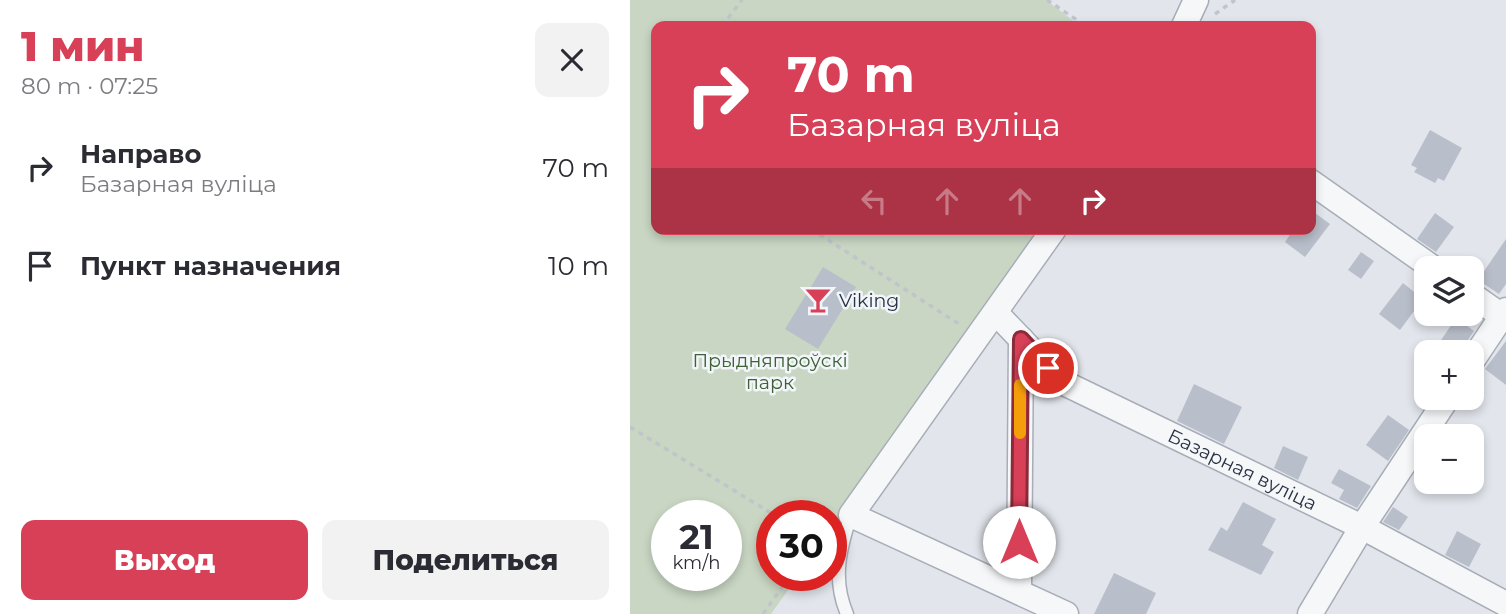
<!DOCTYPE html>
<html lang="ru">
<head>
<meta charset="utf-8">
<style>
  body { margin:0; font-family:Montserrat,sans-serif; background:#f2f2f3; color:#2b2b33; height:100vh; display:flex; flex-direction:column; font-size:26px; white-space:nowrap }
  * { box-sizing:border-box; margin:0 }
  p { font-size:23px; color:#7c7c81 }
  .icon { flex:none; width:38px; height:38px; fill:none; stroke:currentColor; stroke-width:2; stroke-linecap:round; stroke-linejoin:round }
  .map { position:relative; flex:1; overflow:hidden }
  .drawer { display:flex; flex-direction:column; background:#fff; width:630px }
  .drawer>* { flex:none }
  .guide { position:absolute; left:21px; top:21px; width:665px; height:214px; border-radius:14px; box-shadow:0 4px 10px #0003; background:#d84058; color:#fff; overflow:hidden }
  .tools { position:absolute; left:784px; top:256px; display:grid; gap:14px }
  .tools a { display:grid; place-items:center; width:70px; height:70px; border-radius:14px; background:#fff; box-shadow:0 4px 10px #0003; font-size:35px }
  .speed { position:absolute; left:21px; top:500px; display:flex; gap:14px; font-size:35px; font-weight:700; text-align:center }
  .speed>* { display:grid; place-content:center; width:91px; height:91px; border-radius:50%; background:#fff; box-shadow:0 4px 10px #0003; line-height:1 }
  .speed small { font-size:18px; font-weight:400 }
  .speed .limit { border:10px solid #d22; background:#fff; color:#111 }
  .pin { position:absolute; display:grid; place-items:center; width:60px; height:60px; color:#fff; margin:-30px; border:4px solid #fff; border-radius:50%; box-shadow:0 2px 7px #0007 }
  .me { position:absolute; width:77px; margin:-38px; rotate:0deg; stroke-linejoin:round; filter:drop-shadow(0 0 5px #0008) }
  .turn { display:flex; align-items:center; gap:24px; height:147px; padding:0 21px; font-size:32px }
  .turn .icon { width:91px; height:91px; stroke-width:2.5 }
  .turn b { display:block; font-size:49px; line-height:60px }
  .lanes { display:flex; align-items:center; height:66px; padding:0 21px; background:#0003; justify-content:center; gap:35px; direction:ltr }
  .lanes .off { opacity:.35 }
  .round { display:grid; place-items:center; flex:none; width:74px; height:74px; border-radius:14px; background:#f2f2f3 }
  .overview { display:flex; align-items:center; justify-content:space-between; height:119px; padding:0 21px }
  h1 { font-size:42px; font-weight:800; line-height:52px; color:#d84058 }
  .button { display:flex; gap:14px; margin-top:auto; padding:14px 21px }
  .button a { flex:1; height:80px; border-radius:14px; background:#d84058; color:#fff; font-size:28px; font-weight:800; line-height:80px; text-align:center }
  .button a+a { background:#f2f2f3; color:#2b2b33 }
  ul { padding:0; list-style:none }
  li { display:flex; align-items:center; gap:21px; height:98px; padding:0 21px }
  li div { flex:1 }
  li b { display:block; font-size:26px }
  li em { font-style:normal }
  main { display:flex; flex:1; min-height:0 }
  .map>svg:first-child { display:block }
  .green { fill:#c8d6c3; fill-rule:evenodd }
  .building { fill:#b9bfca }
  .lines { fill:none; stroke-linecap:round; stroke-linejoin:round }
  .service-casing { stroke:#a7adb7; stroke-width:15 }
  .minor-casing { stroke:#a7adb7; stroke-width:27 }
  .path { stroke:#c1c4ca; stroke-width:3.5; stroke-dasharray:5 5; stroke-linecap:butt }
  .service { stroke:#f6f7f9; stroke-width:12 }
  .minor { stroke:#f6f7f9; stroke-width:24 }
  .route-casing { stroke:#8c2a39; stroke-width:18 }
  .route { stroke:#d84058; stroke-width:12 }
  .slow { stroke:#f59e0b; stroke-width:12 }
  .labels { text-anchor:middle; stroke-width:5; stroke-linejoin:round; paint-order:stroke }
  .poi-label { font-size:19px; fill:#293345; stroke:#f2f5f9; text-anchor:start }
  .park-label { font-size:19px; fill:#3e6235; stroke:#f2f5f9 }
  .street-label { font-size:19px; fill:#293345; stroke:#f2f5f9 }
</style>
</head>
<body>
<main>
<section class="drawer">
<div class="overview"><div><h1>1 мин</h1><p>80 m · 07:25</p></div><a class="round"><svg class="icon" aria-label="close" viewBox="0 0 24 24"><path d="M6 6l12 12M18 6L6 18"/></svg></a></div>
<ul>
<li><svg class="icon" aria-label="right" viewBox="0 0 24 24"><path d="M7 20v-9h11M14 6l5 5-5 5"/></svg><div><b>Направо</b><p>Базарная вуліца</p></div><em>70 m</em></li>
<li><svg class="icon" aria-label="arrive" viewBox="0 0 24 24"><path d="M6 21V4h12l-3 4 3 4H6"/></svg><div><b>Пункт назначения</b></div><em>10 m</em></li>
</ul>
<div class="button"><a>Выход</a><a>Поделиться</a></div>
</section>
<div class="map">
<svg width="876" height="614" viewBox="0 0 876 614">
  <rect width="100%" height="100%" fill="#e2e6ec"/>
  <!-- green -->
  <path class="green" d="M 0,0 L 416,0 L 450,26 L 26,26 L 26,229 L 409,229 L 201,528 L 201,516 L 142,516 L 142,576 L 168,576 L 141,614 L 0,614 ZM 37,516 L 96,516 L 96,576 L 37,576 Z"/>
  <!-- building -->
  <g class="building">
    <path d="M 800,130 L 832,148 L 814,181 L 808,178 L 805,183 L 784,172 L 787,168 L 781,165 Z"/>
    <path d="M 681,210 L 700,224 L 675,257 L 655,242 L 664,229 L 681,229 Z"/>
    <path d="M 805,213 L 824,227 L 806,252 L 787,239 Z"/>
    <path d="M 876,239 L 876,284 L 869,294 L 848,280 Z"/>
    <path d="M 731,252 L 744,261 L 731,279 L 718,270 Z"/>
    <path d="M 193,267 L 226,287 L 188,349 L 155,329 Z"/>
    <path d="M 773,283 L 793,299 L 770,330 L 749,314 Z"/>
    <path d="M 826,318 L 844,331 L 830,352 L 803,352 Z"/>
    <path d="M 876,341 L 876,385 L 855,369 Z"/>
    <path d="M 564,384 L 612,407 L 594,444 L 547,421 Z"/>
    <path d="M 758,415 L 779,430 L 758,461 L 736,445 Z"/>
    <path d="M 653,446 L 678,457 L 668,480 L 644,468 Z"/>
    <path d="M 709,469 L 741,486 L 727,508 L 709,499 L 714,490 L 701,483 Z"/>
    <path d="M 613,502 L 646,519 L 632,545 L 644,552 L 631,575 L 578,550 L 591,527 L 597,531 Z"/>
    <path d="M 763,507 L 778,517 L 769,530 L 753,522 Z"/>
    <path d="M 827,531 L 851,544 L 839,567 L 815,555 Z"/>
    <path d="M 484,573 L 526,593 L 516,614 L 464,614 Z"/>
  </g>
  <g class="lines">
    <!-- service casing -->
    <g class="service-casing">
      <path id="service" d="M 217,614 C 202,579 210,549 221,515"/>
    </g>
    <!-- minor casing -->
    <g class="minor-casing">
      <g id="minor">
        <path d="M 554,26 L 566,0"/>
        <path d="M 681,182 L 803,268"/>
        <path d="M 424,229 L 221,515 L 436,614"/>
        <path d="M 842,295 L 876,319"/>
        <path id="s1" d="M 366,313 L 432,382 L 732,527 L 876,604"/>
        <path d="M 842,361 L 876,310"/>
        <path d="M 389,592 L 391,339"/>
        <path d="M 680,614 L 732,527 L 818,397"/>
      </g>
    </g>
    <!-- path -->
    <g class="path">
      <path d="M 417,0 L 456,26"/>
      <path d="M 585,14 L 605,0"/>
      <path d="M 92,26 L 112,0"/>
      <path d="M 181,229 L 329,324"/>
      <path d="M 0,427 L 146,516"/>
      <path d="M 133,614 L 160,576"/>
    </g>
    <!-- service -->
    <use href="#service" class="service"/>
    <!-- minor -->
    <use href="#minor" class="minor"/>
  </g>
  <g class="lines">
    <!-- route casing -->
    <g class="route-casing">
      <path id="route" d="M 389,542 L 391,339 L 418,368"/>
    </g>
    <!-- route -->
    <use href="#route" class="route"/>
    <!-- slow -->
    <path class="slow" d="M 390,433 L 390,385"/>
  </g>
  <!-- icons -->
  <defs>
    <g id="bar-bare" transform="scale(2.1)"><path d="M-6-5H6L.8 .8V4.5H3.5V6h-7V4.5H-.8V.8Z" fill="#d84058" stroke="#f2f5f9" stroke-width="2.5" paint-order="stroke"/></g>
  </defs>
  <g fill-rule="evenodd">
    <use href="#bar-bare" x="188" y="300"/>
  </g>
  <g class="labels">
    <!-- poi labels -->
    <g class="poi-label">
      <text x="209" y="307">Viking</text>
    </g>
    <!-- park labels -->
    <g class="park-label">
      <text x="140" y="367">Прыдняпроўскі<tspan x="140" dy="22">парк</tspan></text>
    </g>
    <!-- street labels -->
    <g class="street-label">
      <text dy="7" stroke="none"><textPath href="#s1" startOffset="296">Базарная вуліца</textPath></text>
    </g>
  </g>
</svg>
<div class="tools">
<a><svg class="icon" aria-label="layers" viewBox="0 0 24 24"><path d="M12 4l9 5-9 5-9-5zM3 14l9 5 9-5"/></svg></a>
<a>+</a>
<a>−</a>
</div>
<div class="speed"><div>21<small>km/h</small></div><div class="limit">30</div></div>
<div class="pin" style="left:418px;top:368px;background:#d93025"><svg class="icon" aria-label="arrive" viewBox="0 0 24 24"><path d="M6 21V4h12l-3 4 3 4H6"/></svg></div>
<svg class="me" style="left:389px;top:542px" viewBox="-20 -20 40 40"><circle r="19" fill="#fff"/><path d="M0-13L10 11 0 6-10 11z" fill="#d84058"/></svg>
<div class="guide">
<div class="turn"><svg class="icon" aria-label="right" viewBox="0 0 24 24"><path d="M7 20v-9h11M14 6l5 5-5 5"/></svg><div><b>70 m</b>Базарная вуліца</div></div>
<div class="lanes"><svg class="icon off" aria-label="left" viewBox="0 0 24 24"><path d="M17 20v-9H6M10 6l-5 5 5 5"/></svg><svg class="icon off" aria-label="ahead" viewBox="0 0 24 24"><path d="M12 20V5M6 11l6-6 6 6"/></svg><svg class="icon off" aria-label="ahead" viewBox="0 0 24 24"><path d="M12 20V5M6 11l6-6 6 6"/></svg><svg class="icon" aria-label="right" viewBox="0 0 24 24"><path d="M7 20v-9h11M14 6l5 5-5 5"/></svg></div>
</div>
</div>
</main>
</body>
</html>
